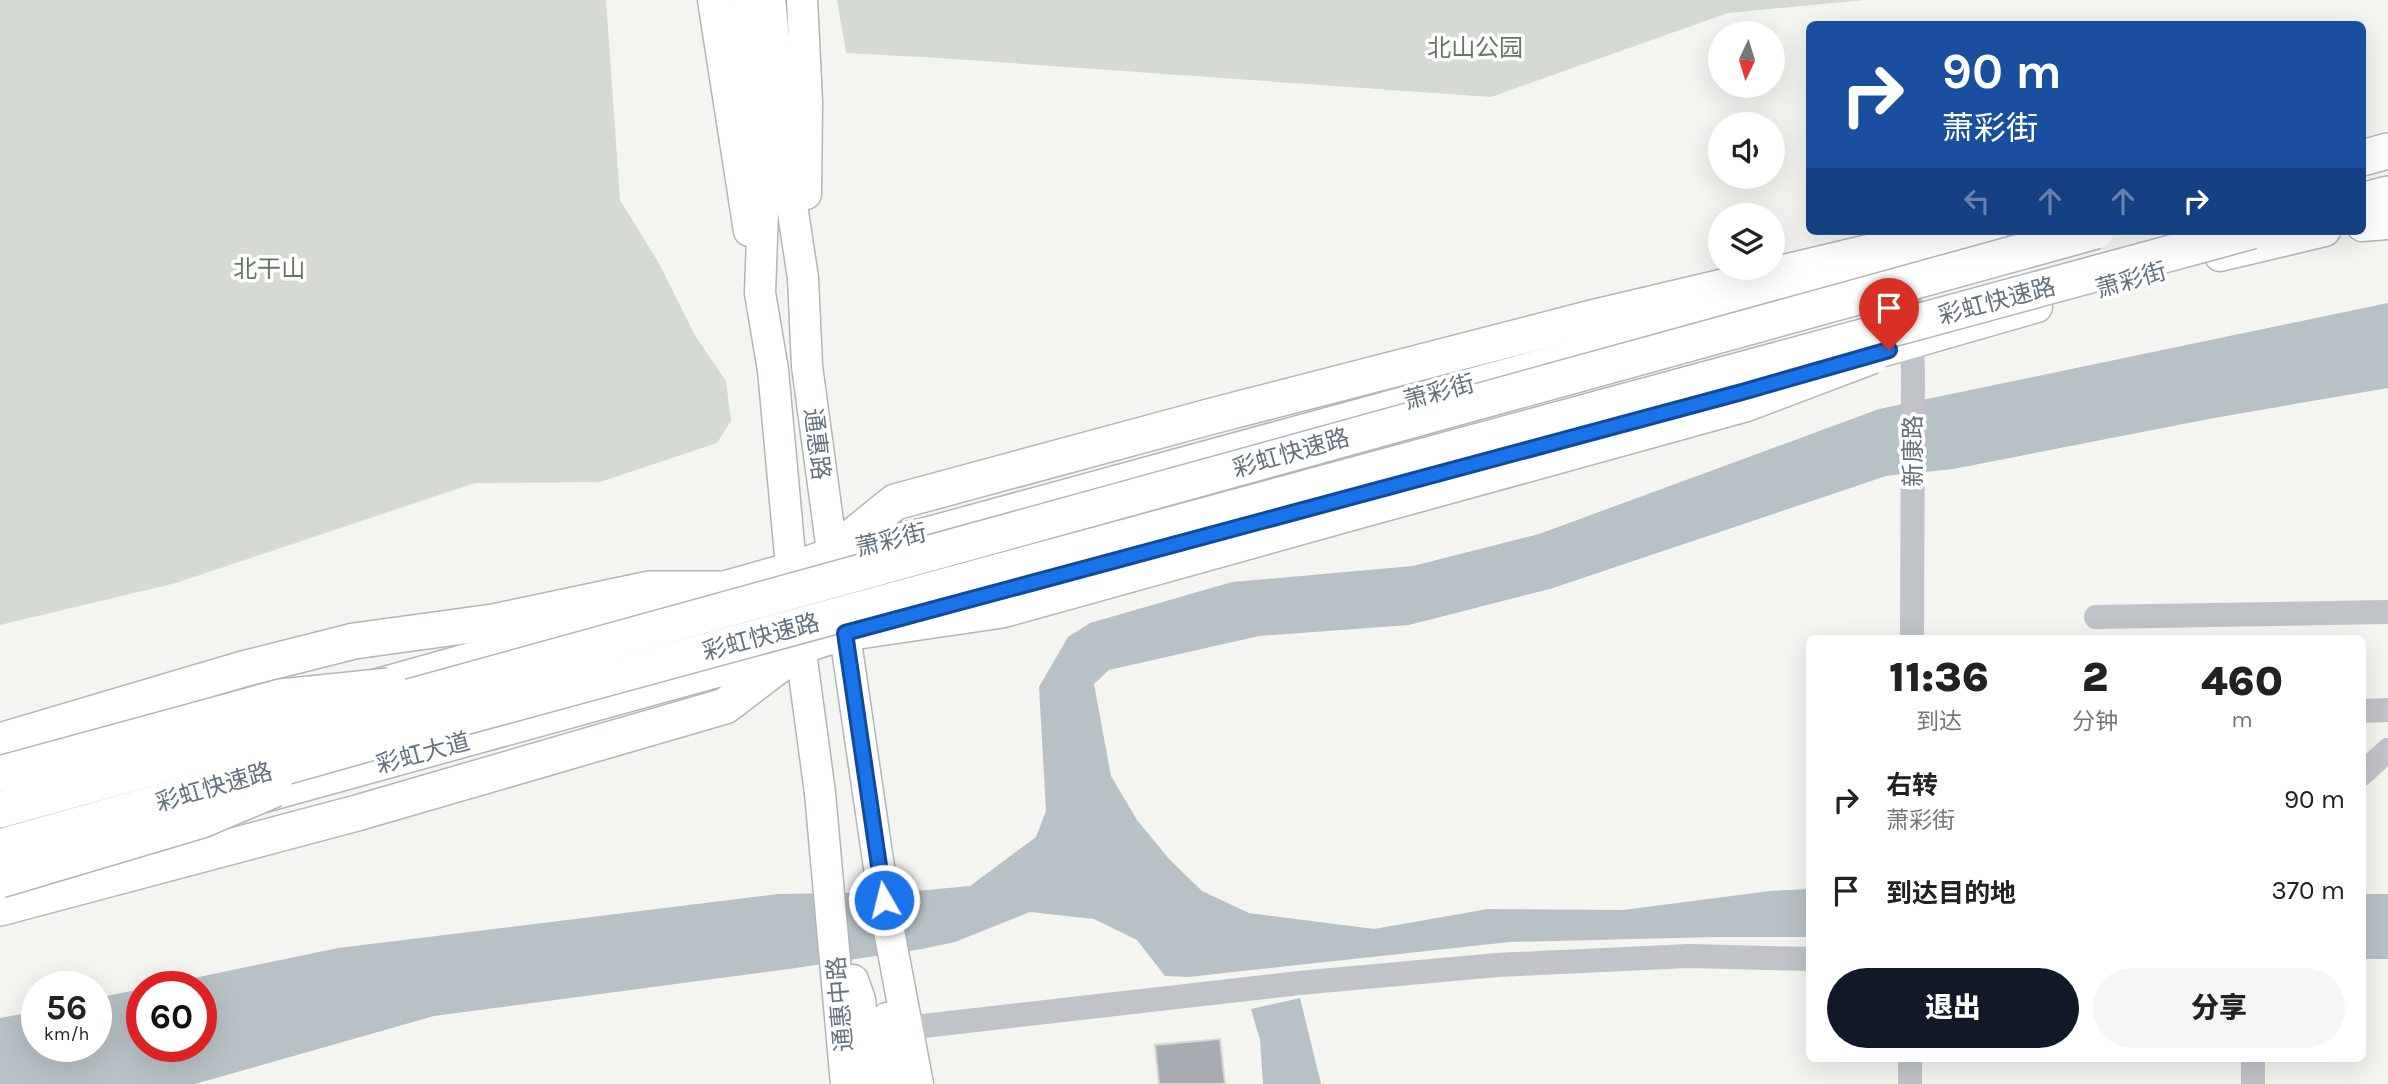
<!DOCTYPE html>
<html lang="zh">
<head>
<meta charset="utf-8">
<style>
  body { margin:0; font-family:Karla,"Noto Sans SC",sans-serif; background:#f6f6f6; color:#222; height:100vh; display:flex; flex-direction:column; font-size:26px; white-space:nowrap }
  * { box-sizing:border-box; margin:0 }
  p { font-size:23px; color:#767676 }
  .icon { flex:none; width:38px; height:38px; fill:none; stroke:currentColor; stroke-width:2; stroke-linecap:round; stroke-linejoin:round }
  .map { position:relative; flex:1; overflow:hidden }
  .side { position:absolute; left:1806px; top:635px; width:560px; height:427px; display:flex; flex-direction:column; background:#fff; border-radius:10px; box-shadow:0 7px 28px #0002 }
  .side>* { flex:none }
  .top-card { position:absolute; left:1806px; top:21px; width:560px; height:214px; border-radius:10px; box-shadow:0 7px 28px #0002; background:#1a4fa0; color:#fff; overflow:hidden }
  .needle { width:46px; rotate:184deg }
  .buttons { position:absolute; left:1708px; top:21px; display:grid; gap:14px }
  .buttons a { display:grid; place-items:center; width:77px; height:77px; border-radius:50%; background:#fff; box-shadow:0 7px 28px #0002; font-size:35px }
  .speed { position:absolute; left:21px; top:971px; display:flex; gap:14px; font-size:35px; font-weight:700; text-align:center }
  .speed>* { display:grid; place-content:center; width:91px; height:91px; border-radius:50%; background:#fff; box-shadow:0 7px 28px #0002; line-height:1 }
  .speed small { font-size:18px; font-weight:400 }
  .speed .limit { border:10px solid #d22; background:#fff; color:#111 }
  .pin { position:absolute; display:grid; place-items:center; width:60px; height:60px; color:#fff; margin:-72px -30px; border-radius:50% 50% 50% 0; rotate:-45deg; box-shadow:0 0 7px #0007 }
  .pin .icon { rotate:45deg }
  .me { position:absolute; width:77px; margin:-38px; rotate:352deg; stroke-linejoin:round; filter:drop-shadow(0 0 5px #0008) }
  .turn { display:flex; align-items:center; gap:24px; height:147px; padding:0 21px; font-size:32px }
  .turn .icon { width:91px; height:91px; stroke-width:2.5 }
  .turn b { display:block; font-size:49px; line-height:60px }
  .lanes { display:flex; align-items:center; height:66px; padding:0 21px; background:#0003; justify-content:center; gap:35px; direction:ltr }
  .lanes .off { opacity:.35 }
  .eta { display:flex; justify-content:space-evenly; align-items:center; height:119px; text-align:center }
  .eta b { font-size:42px; font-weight:800; line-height:49px }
  .button { display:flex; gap:14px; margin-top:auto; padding:14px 21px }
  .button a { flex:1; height:80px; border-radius:42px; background:#111827; color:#fff; font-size:28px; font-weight:800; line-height:80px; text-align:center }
  .button a+a { background:#f6f6f6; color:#222 }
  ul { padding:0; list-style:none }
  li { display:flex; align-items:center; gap:21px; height:91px; padding:0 21px }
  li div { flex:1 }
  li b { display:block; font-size:26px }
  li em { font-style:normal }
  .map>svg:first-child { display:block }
  .green { fill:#d5dbd3 }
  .water { fill:#b8c1c6 }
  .building { fill:#a7acb3; stroke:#d6d6d4; stroke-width:2 }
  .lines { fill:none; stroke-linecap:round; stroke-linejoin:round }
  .major-casing { stroke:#b2b5b9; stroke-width:33 }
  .highway-casing { stroke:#b3b6b9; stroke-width:38 }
  .minor { stroke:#c0c3c7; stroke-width:24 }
  .major { stroke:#fff; stroke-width:30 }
  .highway { stroke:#fff; stroke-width:35 }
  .highway-bridge-casing { stroke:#b3b6b9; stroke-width:38; stroke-linecap:butt }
  .highway-bridge { stroke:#fff; stroke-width:35 }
  .route-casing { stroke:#114b97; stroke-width:18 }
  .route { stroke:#1a73e8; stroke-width:12 }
  .labels { text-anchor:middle; stroke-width:7; stroke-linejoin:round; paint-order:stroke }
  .park-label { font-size:24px; fill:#667864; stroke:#fff }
  .street-label { font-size:24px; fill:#667180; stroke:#fff }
</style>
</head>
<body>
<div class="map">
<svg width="2388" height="1084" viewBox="0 0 2388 1084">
  <rect width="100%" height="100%" fill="#f4f5f1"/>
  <!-- green -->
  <g class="green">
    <path d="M 0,0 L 606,0 L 620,200 L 660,265 L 696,337 L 726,381 L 731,421 L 717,443 L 600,482 L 475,483 L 176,583 L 0,625 Z"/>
    <path d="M 837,0 L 1866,0 L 1728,13 L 1491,97 L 939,58 L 846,53 Z"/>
  </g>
  <!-- water -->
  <g class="water">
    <path d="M 2388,303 L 2388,388 L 2214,418 L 1953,469 L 1886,476 L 1553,588 L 1409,625 L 1259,636 L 1109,670 L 1094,684 L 1111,776 L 1137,820 L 1170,860 L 1202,891 L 1249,913 L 1374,929 L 1488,909 L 1623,910 L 1770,891 L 1809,889 L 1809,937 L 1715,937 L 1510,942 L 1188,977 L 1165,976 L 1137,940 L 1094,919 L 1030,912 L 955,942 L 922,949 L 789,969 L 434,1016 L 195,1084 L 0,1084 L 0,1018 L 37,1011 L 37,1046 L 96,1046 L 96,998 L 142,989 L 142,1046 L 201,1046 L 201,987 L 151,987 L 338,948 L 778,894 L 904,892 L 970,886 L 1036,837 L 1046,811 L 1039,687 L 1068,637 L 1090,623 L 1232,582 L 1413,566 L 1539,534 L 1879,409 Z"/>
    <rect x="2363" y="894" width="25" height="65"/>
    <path d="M 1300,998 L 1321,1084 L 1263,1084 L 1260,1040 L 1251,1009 Z"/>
  </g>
  <!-- building -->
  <path class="building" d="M 1220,1039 L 1225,1084 L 1159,1084 L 1155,1045 Z"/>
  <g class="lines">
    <!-- major casing -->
    <g class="major-casing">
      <g id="major">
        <path d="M 713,0 L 749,231"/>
        <path d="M 743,0 L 764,183 L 760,293 L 773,370 L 793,588"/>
        <path d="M 770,0 L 789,186 L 803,278 L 807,366 L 835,573"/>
        <path d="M 802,0 L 807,102 L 806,194"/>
        <path d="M 2362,226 L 2388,224"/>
        <path d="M 2220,256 L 2325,231"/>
        <path d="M 1849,361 L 2037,307"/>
        <path d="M 951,604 L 1163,547"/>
        <path d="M 842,615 L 886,915 L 918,1084"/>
        <path d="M 798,630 L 820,793 L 846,1084"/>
        <path d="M 364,688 L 790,568 L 832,553 L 922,534 L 1945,254 L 1994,243"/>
        <path d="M 253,800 L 800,649 L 865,627"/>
        <path d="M 853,980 L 860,1000 L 870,1084"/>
        <path d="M 887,1018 L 895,1084"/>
      </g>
    </g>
    <!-- highway casing -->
    <g class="highway-casing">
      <g id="highway">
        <path d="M 2362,158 L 2388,151"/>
        <path d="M 2362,201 L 2388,194"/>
        <path d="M 832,553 L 895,502 L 1216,415 L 1592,318 L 1959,231"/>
        <path d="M 845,633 L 1002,610 L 1350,513"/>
        <path d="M 0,741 L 243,669 L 354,641 L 493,622 L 649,589 L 719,589"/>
        <path d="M 0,908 L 357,813 L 725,706 L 800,649"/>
      </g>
    </g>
    <!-- minor -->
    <g class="minor">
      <path d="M 1909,269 L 1913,372 L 1912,639"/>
      <path d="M 2096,617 L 2388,612"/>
      <path d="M 2362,711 L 2388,710"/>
      <path d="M 2362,774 L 2388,750"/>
      <path d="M 906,1028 L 1299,983 L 1497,965 L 1688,956 L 1810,959"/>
      <path d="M 1910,1084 L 1910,1059"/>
      <path d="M 2253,1084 L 2253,1059"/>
    </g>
    <!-- major -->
    <use href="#major" class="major"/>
    <!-- highway -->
    <use href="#highway" class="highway"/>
    <!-- highway-bridge casing -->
    <g class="highway-bridge-casing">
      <g id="highway-bridge">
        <path d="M 1350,513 L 1745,404 L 1872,356"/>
        <path d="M 0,774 L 281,697 L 389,686"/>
        <path d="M 0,810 L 2096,231"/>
        <path d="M 0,847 L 405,733 L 2252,231"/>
        <path d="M 0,880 L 202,820 L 275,789"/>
      </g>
    </g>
    <!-- highway-bridge -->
    <use href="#highway-bridge" class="highway-bridge"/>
  </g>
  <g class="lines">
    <!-- route casing -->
    <g class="route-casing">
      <path id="route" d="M 884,900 L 845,633 L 1742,392 L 1889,350"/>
    </g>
    <!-- route -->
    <use href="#route" class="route"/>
  </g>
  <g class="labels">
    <!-- park labels -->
    <g class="park-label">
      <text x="1475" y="56">北山公园</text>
      <text x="269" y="277">北干山</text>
    </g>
    <!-- street labels -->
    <g class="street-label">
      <text transform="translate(2131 280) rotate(-16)" y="8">萧彩街</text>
      <text transform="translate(1997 301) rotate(-15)" y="8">彩虹快速路</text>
      <text transform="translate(1439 392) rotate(-15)" y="8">萧彩街</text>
      <text transform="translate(817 444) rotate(83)" y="8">通惠路</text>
      <text transform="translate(1913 451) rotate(-90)" y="8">新康路</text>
      <text transform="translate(1291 453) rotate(-16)" y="8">彩虹快速路</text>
      <text transform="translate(891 540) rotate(-13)" y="8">萧彩街</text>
      <text transform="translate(761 637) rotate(-15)" y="8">彩虹快速路</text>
      <text transform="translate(423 753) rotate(-15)" y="8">彩虹大道</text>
      <text transform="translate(214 787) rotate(-16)" y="8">彩虹快速路</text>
      <text transform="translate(840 1004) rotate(-95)" y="8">通惠中路</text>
    </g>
  </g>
</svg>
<div class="buttons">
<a><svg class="needle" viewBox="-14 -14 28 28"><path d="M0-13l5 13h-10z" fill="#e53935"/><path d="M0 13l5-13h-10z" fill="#767676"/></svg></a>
<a><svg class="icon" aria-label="sound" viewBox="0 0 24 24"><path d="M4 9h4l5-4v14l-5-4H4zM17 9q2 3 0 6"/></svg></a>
<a><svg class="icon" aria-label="layers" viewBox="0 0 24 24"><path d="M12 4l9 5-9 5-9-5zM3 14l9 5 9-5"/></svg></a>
</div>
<div class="speed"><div>56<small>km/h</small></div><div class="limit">60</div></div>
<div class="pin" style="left:1889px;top:350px;background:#d93025"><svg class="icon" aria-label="arrive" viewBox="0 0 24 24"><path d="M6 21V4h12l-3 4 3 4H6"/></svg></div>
<svg class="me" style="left:884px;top:900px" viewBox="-20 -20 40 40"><circle r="17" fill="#1a73e8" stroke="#fff" stroke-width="3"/><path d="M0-11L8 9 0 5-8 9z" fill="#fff"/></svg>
<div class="top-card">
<div class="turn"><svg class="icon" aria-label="right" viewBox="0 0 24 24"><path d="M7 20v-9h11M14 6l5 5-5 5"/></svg><div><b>90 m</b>萧彩街</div></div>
<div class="lanes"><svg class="icon off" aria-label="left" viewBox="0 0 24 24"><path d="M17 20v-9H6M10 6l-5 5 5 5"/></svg><svg class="icon off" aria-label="ahead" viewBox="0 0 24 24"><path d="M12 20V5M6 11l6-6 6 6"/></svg><svg class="icon off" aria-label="ahead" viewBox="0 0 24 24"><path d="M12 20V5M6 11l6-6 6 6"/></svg><svg class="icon" aria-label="right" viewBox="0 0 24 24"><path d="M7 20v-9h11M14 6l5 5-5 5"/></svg></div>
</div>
<section class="side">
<div class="eta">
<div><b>11:36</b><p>到达</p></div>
<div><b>2</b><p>分钟</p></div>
<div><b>460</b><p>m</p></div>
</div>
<ul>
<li><svg class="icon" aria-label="right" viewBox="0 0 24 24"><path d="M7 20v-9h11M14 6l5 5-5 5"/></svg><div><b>右转</b><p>萧彩街</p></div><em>90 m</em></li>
<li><svg class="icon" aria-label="arrive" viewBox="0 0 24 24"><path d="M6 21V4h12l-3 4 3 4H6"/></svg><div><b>到达目的地</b></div><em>370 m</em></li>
</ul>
<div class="button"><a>退出</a><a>分享</a></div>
</section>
</div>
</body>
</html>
